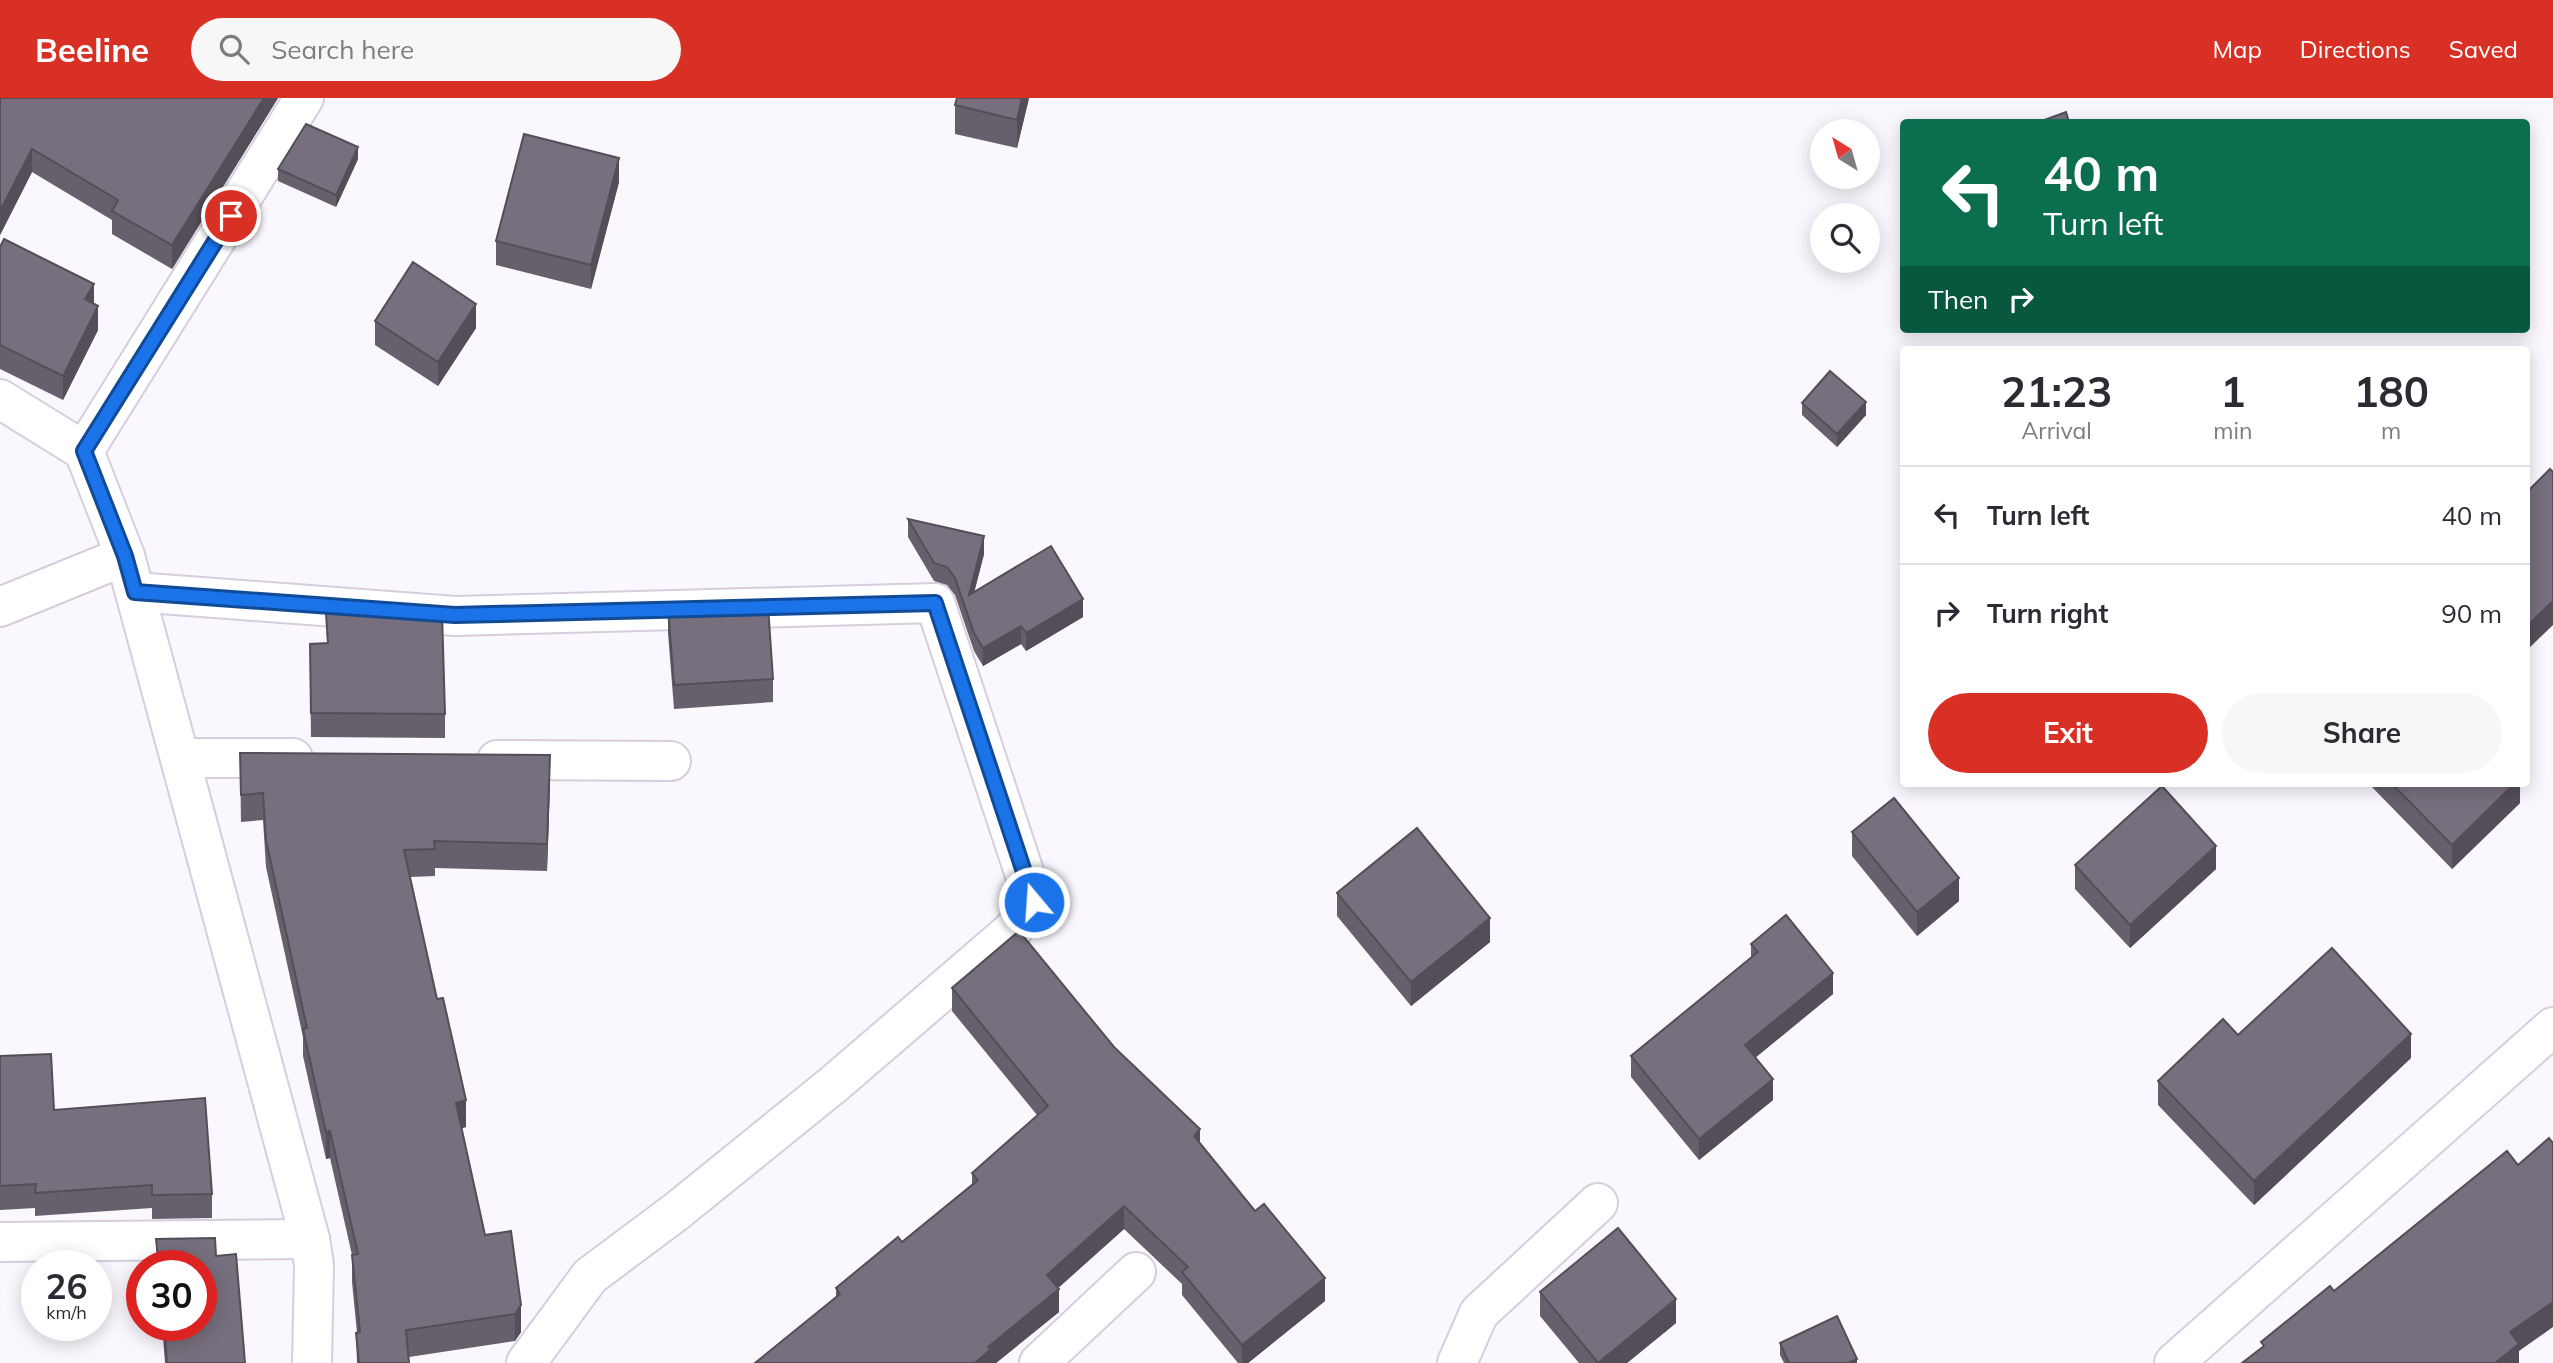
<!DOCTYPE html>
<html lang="en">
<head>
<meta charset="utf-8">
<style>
  body { margin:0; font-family:Mulish,sans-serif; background:#f7f7f7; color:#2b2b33; height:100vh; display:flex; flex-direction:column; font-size:26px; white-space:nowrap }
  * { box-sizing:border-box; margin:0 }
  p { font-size:23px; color:#7c7c81 }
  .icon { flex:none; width:38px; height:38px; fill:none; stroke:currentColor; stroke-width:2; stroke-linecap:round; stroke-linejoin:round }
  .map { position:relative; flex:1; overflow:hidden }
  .drawer { position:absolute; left:1900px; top:248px; width:630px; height:441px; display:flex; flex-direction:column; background:#fff; border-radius:7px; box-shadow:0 4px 18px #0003 }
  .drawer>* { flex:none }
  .banner { position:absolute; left:1900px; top:21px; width:630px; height:214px; border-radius:7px; box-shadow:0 4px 18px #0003; background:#0b6e4f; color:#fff; overflow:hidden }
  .needle { width:46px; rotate:323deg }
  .tools { position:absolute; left:1810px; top:21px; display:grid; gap:14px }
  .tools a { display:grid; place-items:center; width:70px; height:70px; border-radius:50%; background:#fff; box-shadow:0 4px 18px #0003; font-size:35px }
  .speed { position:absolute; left:21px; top:1152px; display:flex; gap:14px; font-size:35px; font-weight:700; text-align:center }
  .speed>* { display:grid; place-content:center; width:91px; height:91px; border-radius:50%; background:#fff; box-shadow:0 4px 18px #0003; line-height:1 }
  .speed small { font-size:18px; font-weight:400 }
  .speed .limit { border:10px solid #d22; background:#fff; color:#111 }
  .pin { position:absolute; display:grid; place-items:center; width:60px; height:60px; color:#fff; margin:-30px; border:4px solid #fff; border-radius:50%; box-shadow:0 2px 7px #0007 }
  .me { position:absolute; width:77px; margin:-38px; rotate:342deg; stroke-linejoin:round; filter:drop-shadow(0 0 5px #0008) }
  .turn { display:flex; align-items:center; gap:24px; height:147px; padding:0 28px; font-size:32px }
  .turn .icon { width:91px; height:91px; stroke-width:2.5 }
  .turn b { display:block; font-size:49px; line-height:60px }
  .then { display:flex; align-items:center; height:66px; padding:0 28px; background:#0003; gap:14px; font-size:26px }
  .eta { display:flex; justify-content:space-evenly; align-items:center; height:119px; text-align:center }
  .eta b { font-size:42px; font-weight:700; line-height:49px }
  .cta { display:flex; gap:14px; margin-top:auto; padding:14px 28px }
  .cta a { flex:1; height:80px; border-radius:42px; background:#d93025; color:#fff; font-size:28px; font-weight:700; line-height:80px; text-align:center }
  .cta a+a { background:#f7f7f7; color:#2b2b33 }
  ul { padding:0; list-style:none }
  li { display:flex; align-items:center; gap:21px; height:98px; padding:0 28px; border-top:2px solid #e1e1e2 }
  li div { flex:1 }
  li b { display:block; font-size:26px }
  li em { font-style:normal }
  header { display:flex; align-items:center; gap:42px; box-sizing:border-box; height:98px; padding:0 35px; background:#d93025; color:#fff }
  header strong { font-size:33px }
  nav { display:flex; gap:38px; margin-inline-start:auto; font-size:24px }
  .search { width:490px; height:63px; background:#f7f7f7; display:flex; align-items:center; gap:18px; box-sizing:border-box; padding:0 24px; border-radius:38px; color:#7c7c81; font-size:26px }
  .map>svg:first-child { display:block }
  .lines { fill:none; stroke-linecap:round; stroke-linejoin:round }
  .minor-casing { stroke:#d6cddd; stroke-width:42 }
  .minor { stroke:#fff; stroke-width:38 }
  .wall { fill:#665f6c }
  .shaded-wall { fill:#534e58 }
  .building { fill:#776f7d; stroke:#534e58; stroke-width:2 }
  .route-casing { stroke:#114b97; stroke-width:18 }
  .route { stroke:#1a73e8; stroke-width:12 }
</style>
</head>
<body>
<header>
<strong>Beeline</strong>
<div class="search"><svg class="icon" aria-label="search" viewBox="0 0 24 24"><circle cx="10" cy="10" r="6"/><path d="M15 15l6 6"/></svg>Search here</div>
<nav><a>Map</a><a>Directions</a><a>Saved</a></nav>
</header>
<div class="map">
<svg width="2553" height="1265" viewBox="0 0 2553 1265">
  <rect width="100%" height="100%" fill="#fbf7fe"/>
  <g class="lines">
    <!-- minor casing -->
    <g class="minor-casing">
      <g id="minor">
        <path d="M 0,301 L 84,353 L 125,458 L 310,1141 L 314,1167 L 312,1265"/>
        <path d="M 84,353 L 304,0"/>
        <path d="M 135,494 L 455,518 L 935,505 L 1034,804 L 1012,833 L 834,986 L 677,1113 L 590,1178 L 526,1265"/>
        <path d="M 0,509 L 125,458"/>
        <path d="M 180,660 L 293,660"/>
        <path d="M 497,662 L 671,663"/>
        <path d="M 0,1144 L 310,1141"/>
        <path d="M 1039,1265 L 1136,1174"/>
        <path d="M 1457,1265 L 1479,1215 L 1598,1105"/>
        <path d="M 2174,1265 L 2553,929"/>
      </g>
    </g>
    <!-- minor -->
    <use href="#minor" class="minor"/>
  </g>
  <!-- wall -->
  <g class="wall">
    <path d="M 0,0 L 278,0 L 172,171 L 112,136 L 112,122 L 32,74 L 0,137 Z"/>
    <path d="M 1029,0 L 1017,50 L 955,36 L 955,7 Z"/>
    <path d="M 358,61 L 336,109 L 278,83 L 278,71 Z"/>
    <path d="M 619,84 L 591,191 L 496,167 L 496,143 Z"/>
    <path d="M 0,149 L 94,206 L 98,232 L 63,302 L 0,271 Z"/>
    <path d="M 375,223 L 476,230 L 438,288 L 375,247 Z"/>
    <path d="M 1802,305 L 1866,317 L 1837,349 L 1802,317 Z"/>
    <path d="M 908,421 L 984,456 L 974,494 L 1083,519 L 1026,553 L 1021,546 L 983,568 L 974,553 L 955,497 L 947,487 L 934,483 L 908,439 Z"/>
    <path d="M 668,511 L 773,581 L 773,604 L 674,611 L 668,535 Z"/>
    <path d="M 326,516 L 445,616 L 445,640 L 311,639 L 310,570 L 327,545 Z"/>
    <path d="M 240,655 L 550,684 L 547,773 L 435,770 L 435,778 L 410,779 L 466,1029 L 462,1030 L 485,1137 L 511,1133 L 521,1234 L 515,1243 L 409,1259 L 409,1265 L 357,1265 L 356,1235 L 357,1235 L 352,1184 L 352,1157 L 330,1060 L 326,1061 L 303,958 L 303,939 L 266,769 L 263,722 L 241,724 Z"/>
    <path d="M 2369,686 L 2520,686 L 2520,705 L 2452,771 Z"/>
    <path d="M 1852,734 L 1959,803 L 1917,838 L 1852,758 Z"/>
    <path d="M 2075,767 L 2216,771 L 2130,850 L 2075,791 Z"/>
    <path d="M 1337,795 L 1490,844 L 1411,908 L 1337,818 Z"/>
    <path d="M 1751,846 L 1833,896 L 1755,960 L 1773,1002 L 1699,1062 L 1631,979 L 1631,958 L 1751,860 Z"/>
    <path d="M 952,890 L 1114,949 L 1200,1046 L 1325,1203 L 1248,1265 L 1238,1265 L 1182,1197 L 1182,1186 L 1124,1131 L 1058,1190 L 1059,1214 L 996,1265 L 755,1265 L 836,1200 L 836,1190 L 902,1144 L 972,1087 L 972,1075 L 1037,1017 L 952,913 Z"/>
    <path d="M 2238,937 L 2411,960 L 2254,1107 L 2158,1007 L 2158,983 Z"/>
    <path d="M 0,958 L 54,1012 L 212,1096 L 212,1120 L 152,1121 L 152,1110 L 35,1118 L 35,1110 L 0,1112 Z"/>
    <path d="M 156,1141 L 216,1158 L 245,1265 L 165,1265 L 162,1227 L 201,1227 L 201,1167 L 157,1167 Z"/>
    <path d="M 1540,1194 L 1676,1225 L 1627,1265 L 1579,1265 L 1540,1218 Z"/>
    <path d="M 1780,1245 L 1857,1265 L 1784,1265 L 1780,1257 Z"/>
  </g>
  <!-- shaded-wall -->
  <g class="shaded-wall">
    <path d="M 264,0 L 278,0 L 172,171 L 172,147 Z"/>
    <path d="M 1022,0 L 1029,0 L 1017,50 L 1017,22 Z"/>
    <path d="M 358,49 L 358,61 L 336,109 L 336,97 Z"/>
    <path d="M 32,51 L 32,74 L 0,137 L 0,113 Z"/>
    <path d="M 619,60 L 619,84 L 591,191 L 591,167 Z"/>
    <path d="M 94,186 L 94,210 L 85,201 Z"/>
    <path d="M 476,206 L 476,230 L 438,288 L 438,264 Z"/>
    <path d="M 98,208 L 98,232 L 63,302 L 63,278 Z"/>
    <path d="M 1866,304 L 1866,317 L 1837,349 L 1837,336 Z"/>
    <path d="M 984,438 L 984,456 L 969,515 L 969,497 Z"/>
    <path d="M 1083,501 L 1083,519 L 1026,553 L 1026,535 Z"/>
    <path d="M 2553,503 L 2553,527 L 2527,552 L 2527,528 Z"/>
    <path d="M 1021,528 L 1021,546 L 983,568 L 983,550 Z"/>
    <path d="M 550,657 L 550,684 L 547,773 L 547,746 Z"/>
    <path d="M 2514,686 L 2520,686 L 2520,705 L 2452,771 L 2452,747 Z"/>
    <path d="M 2216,748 L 2216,771 L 2130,850 L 2130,827 Z"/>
    <path d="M 1959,780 L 1959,803 L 1917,838 L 1917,814 Z"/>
    <path d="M 1490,820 L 1490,844 L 1411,908 L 1411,884 Z"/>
    <path d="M 1833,875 L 1833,896 L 1745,968 L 1745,947 Z"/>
    <path d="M 2411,936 L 2411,960 L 2254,1107 L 2254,1083 Z"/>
    <path d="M 1773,981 L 1773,1002 L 1699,1062 L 1699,1041 Z"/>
    <path d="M 466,1002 L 466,1029 L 456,1032 L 456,1005 Z"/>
    <path d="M 1200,1031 L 1200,1054 L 1194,1038 Z"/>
    <path d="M 330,1033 L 330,1060 L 326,1061 L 326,1034 Z"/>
    <path d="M 1124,1108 L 1124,1131 L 1047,1200 L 1047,1177 Z"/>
    <path d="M 1325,1180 L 1325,1203 L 1248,1265 L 1242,1265 L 1242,1247 Z"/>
    <path d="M 1059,1191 L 1059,1214 L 996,1265 L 975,1265 L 988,1249 Z"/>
    <path d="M 1676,1201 L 1676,1225 L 1627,1265 L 1598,1265 Z"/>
    <path d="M 2553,1204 L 2553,1229 L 2519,1253 L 2519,1265 L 2495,1265 L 2510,1234 Z"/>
    <path d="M 521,1207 L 521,1234 L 515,1243 L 515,1216 Z"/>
    <path d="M 1857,1261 L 1857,1265 L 1848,1265 Z"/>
  </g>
  <!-- building -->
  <g class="building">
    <path d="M 0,0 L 264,0 L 172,147 L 112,113 L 118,102 L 32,51 L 0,113 Z"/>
    <path d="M 957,0 L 1022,0 L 1017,22 L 955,7 Z"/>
    <path d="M 2066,14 L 2069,24 L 2039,24 Z"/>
    <path d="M 306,26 L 358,49 L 336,97 L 278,71 Z"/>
    <path d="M 524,36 L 619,60 L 591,167 L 496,143 Z"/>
    <path d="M 4,141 L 94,186 L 85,201 L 98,208 L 63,278 L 0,247 L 0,149 Z"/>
    <path d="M 413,164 L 476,206 L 438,264 L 375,223 Z"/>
    <path d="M 1830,273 L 1866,304 L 1837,336 L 1802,305 Z"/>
    <path d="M 2550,371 L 2553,374 L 2553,503 L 2527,528 L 2527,394 Z"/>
    <path d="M 908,421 L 984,438 L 969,497 L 1051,448 L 1083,501 L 1026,535 L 1021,528 L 983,550 L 974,535 L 955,480 L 947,469 L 934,465 Z"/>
    <path d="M 768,508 L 773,581 L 674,587 L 668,511 Z"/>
    <path d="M 413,513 L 442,515 L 445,616 L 311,615 L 310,546 L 328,545 L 326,516 Z"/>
    <path d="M 240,655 L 550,657 L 547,746 L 434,743 L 435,751 L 404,752 L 437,901 L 443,900 L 466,1002 L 456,1005 L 485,1137 L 511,1133 L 521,1207 L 515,1216 L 406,1232 L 409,1265 L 359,1265 L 356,1235 L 360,1234 L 352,1157 L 358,1156 L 330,1033 L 326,1034 L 303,931 L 307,930 L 266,742 L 263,695 L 241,697 Z"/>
    <path d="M 2392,686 L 2514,686 L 2452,747 Z"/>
    <path d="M 2162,688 L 2216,748 L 2130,827 L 2075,767 Z"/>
    <path d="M 1894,700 L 1959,780 L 1917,814 L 1852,734 Z"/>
    <path d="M 1417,730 L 1490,820 L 1411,884 L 1337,795 Z"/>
    <path d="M 1786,817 L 1833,875 L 1745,947 L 1773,981 L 1699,1041 L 1631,958 L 1758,854 L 1751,846 Z"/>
    <path d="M 1019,833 L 1114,949 L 1200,1031 L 1194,1038 L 1255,1113 L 1264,1106 L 1325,1180 L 1242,1247 L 1182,1174 L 1188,1169 L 1124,1108 L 1047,1177 L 1059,1191 L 988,1249 L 990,1252 L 975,1265 L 755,1265 L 840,1196 L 836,1190 L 898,1139 L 902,1144 L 978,1082 L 972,1075 L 1048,1008 L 952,890 Z"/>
    <path d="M 2332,850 L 2411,936 L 2254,1083 L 2158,983 L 2223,921 L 2238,937 Z"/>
    <path d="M 51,956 L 54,1012 L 205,1000 L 212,1096 L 152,1097 L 152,1087 L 35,1095 L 36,1086 L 0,1088 L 0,958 Z"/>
    <path d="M 2549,1040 L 2553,1045 L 2553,1204 L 2510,1234 L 2519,1246 L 2495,1265 L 2242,1265 L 2264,1248 L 2261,1244 L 2330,1188 L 2334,1193 L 2507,1053 L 2518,1067 Z"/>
    <path d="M 1618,1130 L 1676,1201 L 1598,1265 L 1540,1194 Z"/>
    <path d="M 215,1140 L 216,1158 L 236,1156 L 245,1265 L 167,1265 L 164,1227 L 201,1227 L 201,1167 L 159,1167 L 156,1141 Z"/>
    <path d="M 1837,1218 L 1857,1261 L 1848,1265 L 1789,1265 L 1780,1245 Z"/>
  </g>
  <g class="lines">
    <!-- route casing -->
    <g class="route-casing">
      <path id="route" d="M 231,118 L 84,353 L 125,458 L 135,494 L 455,517 L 935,505 L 1034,804"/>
    </g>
    <!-- route -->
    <use href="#route" class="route"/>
  </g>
</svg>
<div class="tools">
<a><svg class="needle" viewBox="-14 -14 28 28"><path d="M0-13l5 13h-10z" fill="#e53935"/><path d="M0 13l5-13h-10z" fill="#7c7c81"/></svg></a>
<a><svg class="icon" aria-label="search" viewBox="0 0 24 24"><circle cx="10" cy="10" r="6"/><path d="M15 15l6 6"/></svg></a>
</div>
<div class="speed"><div>26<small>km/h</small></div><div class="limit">30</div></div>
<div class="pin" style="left:231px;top:118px;background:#d93025"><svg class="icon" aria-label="arrive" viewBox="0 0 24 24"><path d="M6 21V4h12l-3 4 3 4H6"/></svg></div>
<svg class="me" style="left:1034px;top:804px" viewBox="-20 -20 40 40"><circle r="17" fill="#1a73e8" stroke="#fff" stroke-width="3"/><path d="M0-11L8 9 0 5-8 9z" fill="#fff"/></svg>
<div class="banner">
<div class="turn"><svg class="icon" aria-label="left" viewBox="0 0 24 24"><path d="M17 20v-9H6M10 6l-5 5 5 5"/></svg><div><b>40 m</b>Turn left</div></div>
<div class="then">Then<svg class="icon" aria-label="right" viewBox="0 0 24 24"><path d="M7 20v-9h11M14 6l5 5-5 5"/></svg></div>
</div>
<section class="drawer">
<div class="eta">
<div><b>21:23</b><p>Arrival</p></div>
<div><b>1</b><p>min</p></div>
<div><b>180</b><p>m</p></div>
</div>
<ul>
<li><svg class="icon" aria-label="left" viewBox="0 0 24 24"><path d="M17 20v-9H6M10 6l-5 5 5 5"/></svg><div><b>Turn left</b></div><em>40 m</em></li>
<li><svg class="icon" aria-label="right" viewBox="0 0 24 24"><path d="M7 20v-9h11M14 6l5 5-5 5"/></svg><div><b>Turn right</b></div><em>90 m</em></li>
</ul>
<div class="cta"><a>Exit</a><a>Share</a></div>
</section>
</div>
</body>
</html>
